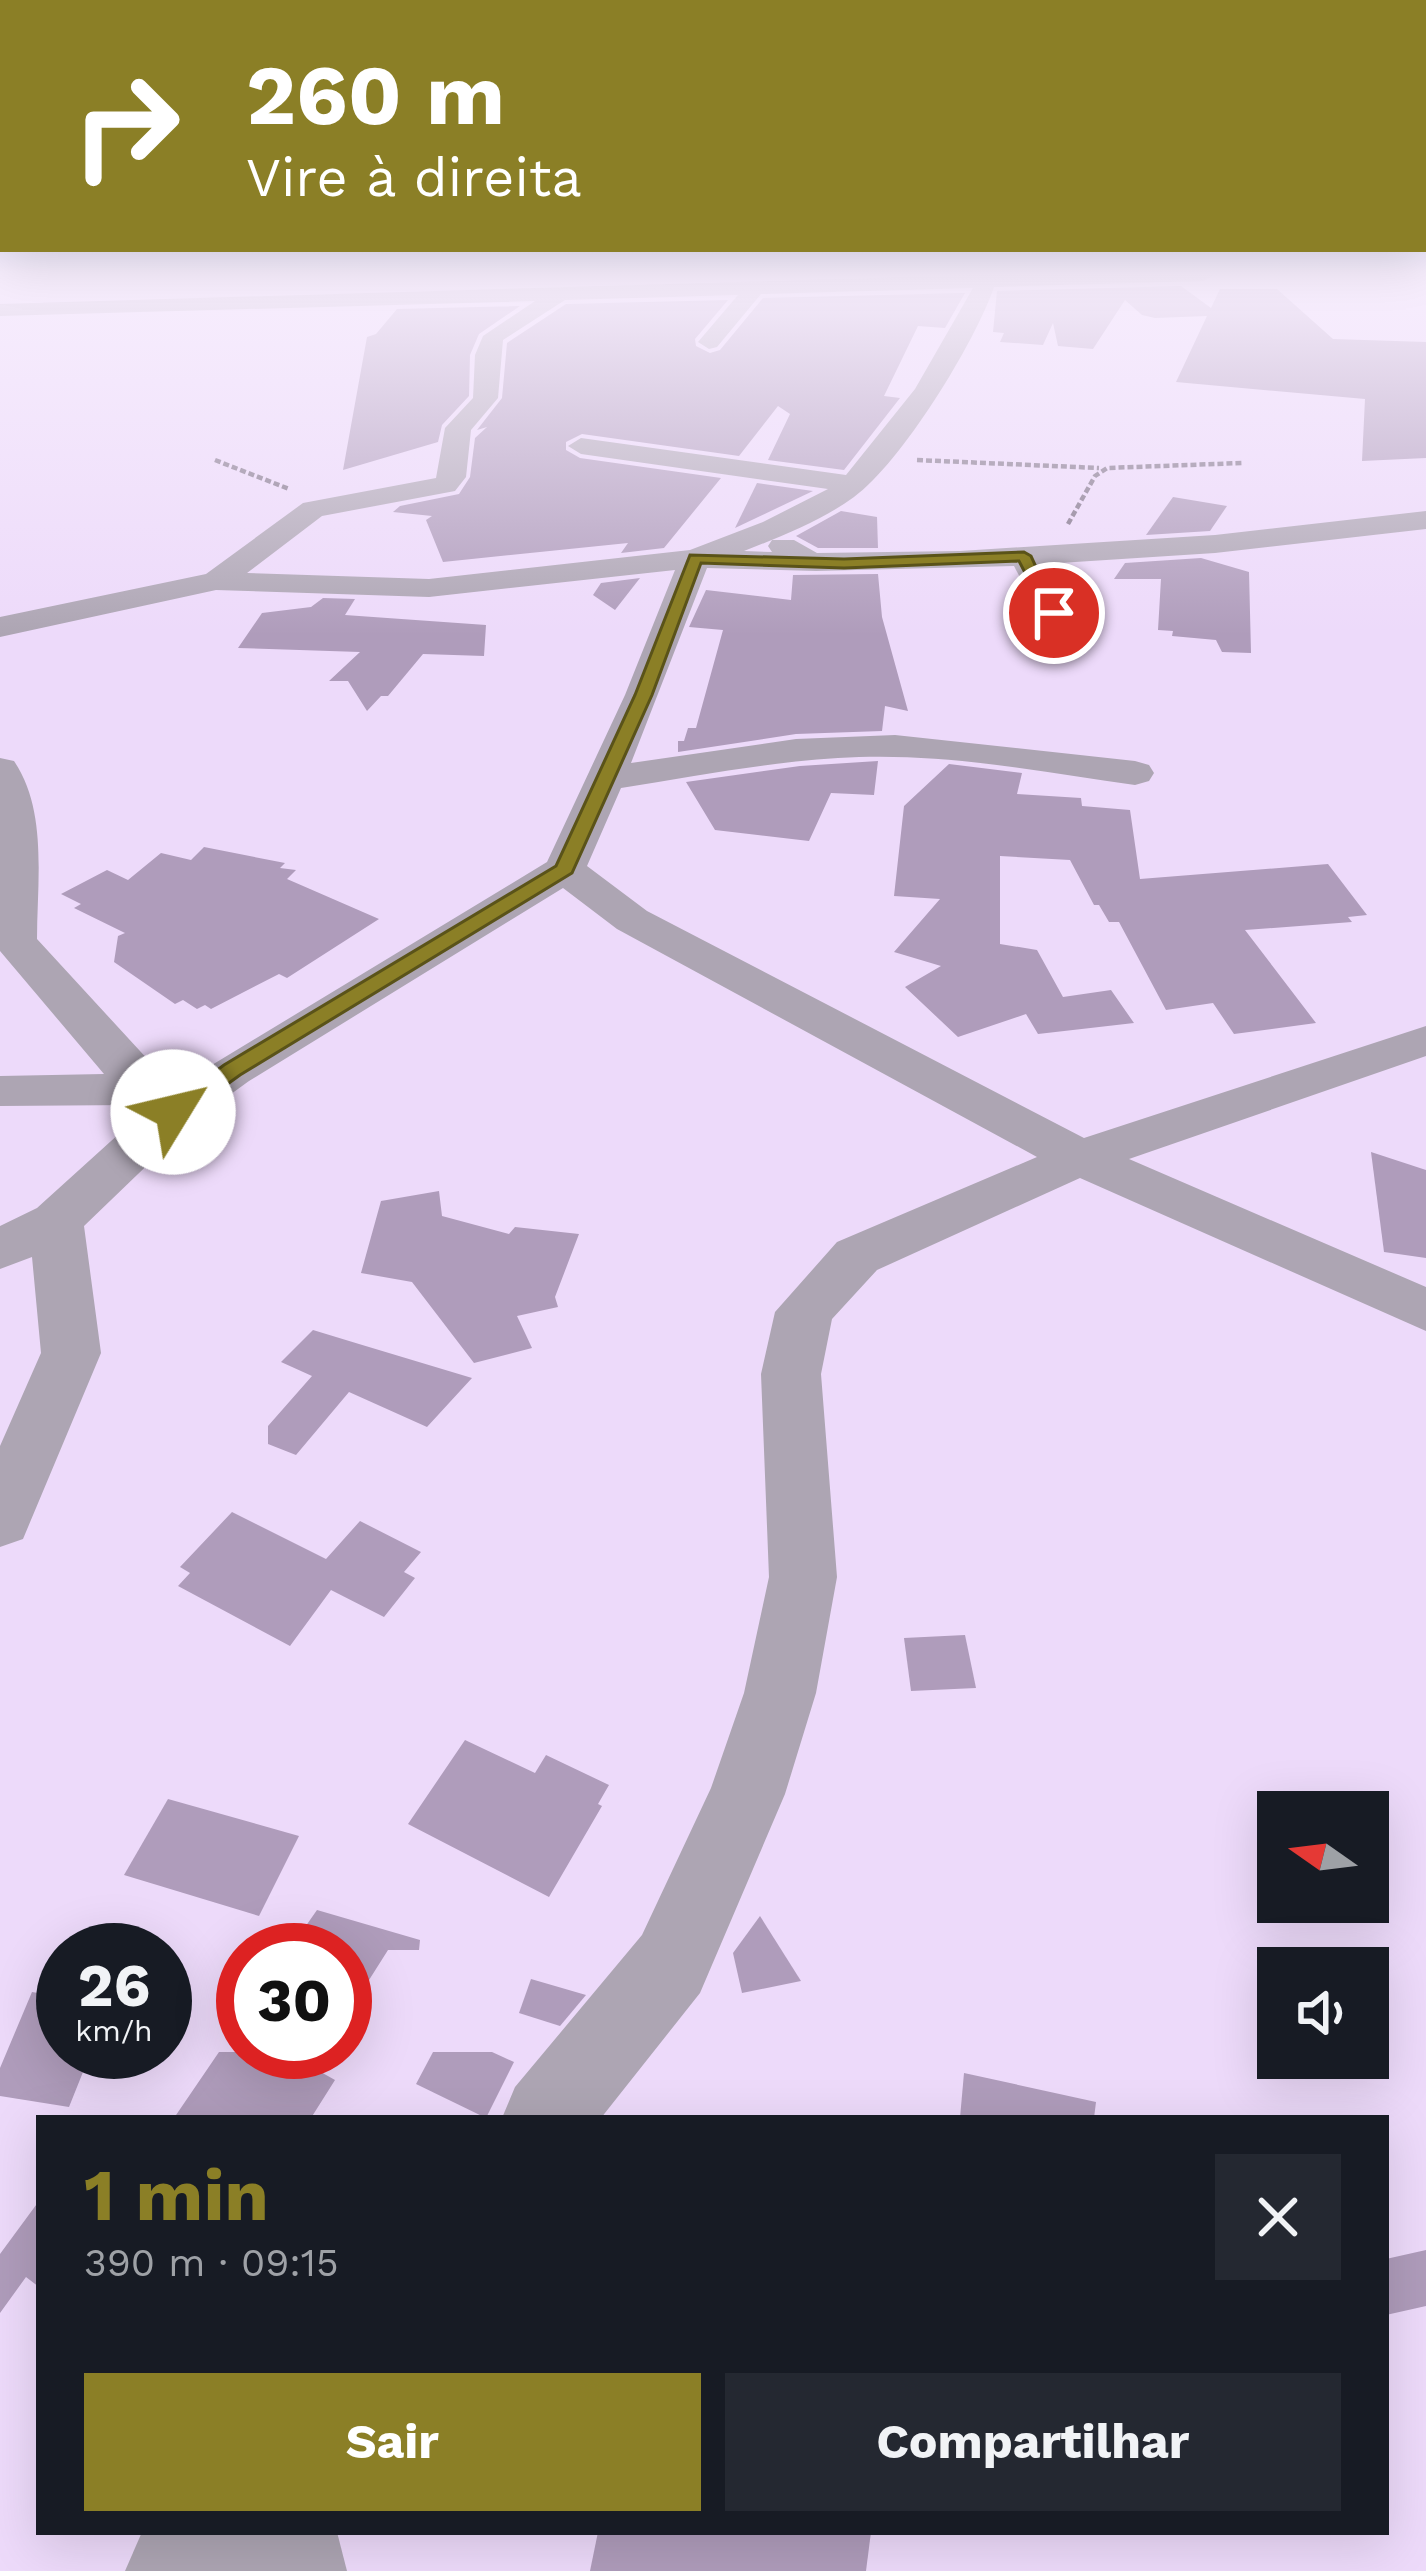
<!DOCTYPE html>
<html lang="pt">
<head>
<meta charset="utf-8">
<style>
  body { margin:0; font-family:"Work Sans",sans-serif; background:#242831; color:#f1f3f6; height:100vh; display:flex; flex-direction:column; font-size:45px; white-space:nowrap }
  * { box-sizing:border-box; margin:0 }
  p { font-size:39px; color:#9ea1a6 }
  .icon { flex:none; width:66px; height:66px; fill:none; stroke:currentColor; stroke-width:2; stroke-linecap:round; stroke-linejoin:round }
  .map { position:relative; flex:1; overflow:hidden }
  .details { position:absolute; left:36px; top:2115px; width:1353px; height:420px; display:flex; flex-direction:column; background:#171b24; border-radius:0px; box-shadow:0 12px 48px #0002 }
  .details>* { flex:none }
  .hud { position:absolute; left:0px; top:0px; width:1428px; height:252px; box-shadow:0 12px 48px #0002; background:#8b7f26; color:#fff; overflow:hidden }
  .needle { width:78px; rotate:284deg }
  .fabs { position:absolute; left:1257px; top:1791px; display:grid; gap:24px }
  .fabs a { display:grid; place-items:center; width:132px; height:132px; border-radius:0px; background:#171b24; box-shadow:0 12px 48px #0002; font-size:60px }
  .speed { position:absolute; left:36px; top:1923px; display:flex; gap:24px; font-size:60px; font-weight:700; text-align:center }
  .speed>* { display:grid; place-content:center; width:156px; height:156px; border-radius:50%; background:#171b24; box-shadow:0 12px 48px #0002; line-height:1 }
  .speed small { font-size:30px; font-weight:400 }
  .speed .limit { border:18px solid #d22; background:#fff; color:#111 }
  .pin { position:absolute; display:grid; place-items:center; width:102px; height:102px; color:#fff; margin:-51px; border:6px solid #fff; border-radius:50%; box-shadow:0 3px 12px #0007 }
  .me { position:absolute; width:132px; margin:-66px; rotate:54deg; stroke-linejoin:round; filter:drop-shadow(0 0 9px #0008) }
  .turn { display:flex; align-items:center; gap:42px; height:252px; padding:0 48px; font-size:54px }
  .turn .icon { width:156px; height:156px; stroke-width:2.5 }
  .turn b { display:block; font-size:84px; line-height:102px }
  .round { display:grid; place-items:center; flex:none; width:126px; height:126px; border-radius:0px; background:#242831 }
  .head { display:flex; align-items:center; justify-content:space-between; height:204px; padding:0 48px }
  h1 { font-size:72px; font-weight:700; line-height:90px; color:#8b7f26 }
  .primary-button { display:flex; gap:24px; margin-top:auto; padding:24px 48px }
  .primary-button a { flex:1; height:138px; border-radius:0px; background:#8b7f26; color:#fff; font-size:48px; font-weight:700; line-height:138px; text-align:center }
  .primary-button a+a { background:#242831; color:#f1f3f6 }
  .map>svg:first-child { display:block }
  .building { fill:#af9cbb }
  .lines { fill:none; stroke-linecap:round; stroke-linejoin:round }
  .path { stroke:#7e7286; stroke-width:4.5; stroke-dasharray:6 3; stroke-linecap:butt }
  .minor { fill:#ada5b3; fill-rule:evenodd }
  .route { fill:#8b7f26; stroke:#5a5319; stroke-width:3 }
</style>
</head>
<body>
<div class="map">
<svg width="1426" height="2571" viewBox="0 0 1426 2571">
  <rect width="100%" height="100%" fill="#eddafa"/>
  <!-- building -->
  <g class="building">
    <path d="M 1181,286 L 1211,308 L 1220,289 L 1277,289 L 1333,339 L 1426,342 L 1426,458 L 1362,461 L 1365,399 L 1176,382 L 1207,316 L 1155,318 L 1142,315 L 1125,300 L 1093,349 L 1058,346 L 1053,323 L 1043,345 L 1000,342 L 1004,333 L 993,332 L 997,291 Z"/>
    <path d="M 965,293 L 945,328 L 918,326 L 884,396 L 900,398 L 844,470 L 768,460 L 790,414 L 778,406 L 739,456 L 582,434 L 566,442 L 566,450 L 580,458 L 721,478 L 664,548 L 621,553 L 628,543 L 443,562 L 426,520 L 432,516 L 393,512 L 400,506 L 459,494 L 470,477 L 475,438 L 487,427 L 477,430 L 502,398 L 507,343 L 566,304 L 728,300 L 695,339 L 696,346 L 710,353 L 720,350 L 763,298 Z"/>
    <path d="M 520,306 L 479,334 L 470,355 L 469,396 L 442,425 L 438,442 L 343,470 L 367,337 L 376,334 L 397,309 Z"/>
    <path d="M 757,483 L 813,491 L 735,528 Z"/>
    <path d="M 1173,497 L 1227,506 L 1210,531 L 1146,535 Z"/>
    <path d="M 841,511 L 877,517 L 878,548 L 818,548 L 796,536 Z"/>
    <path d="M 1201,558 L 1249,572 L 1251,653 L 1222,652 L 1216,640 L 1172,636 L 1173,631 L 1158,630 L 1161,579 L 1114,579 L 1125,563 Z"/>
    <path d="M 878,574 L 882,617 L 908,711 L 885,706 L 882,731 L 796,734 L 678,752 L 678,741 L 684,741 L 688,728 L 696,728 L 723,630 L 689,627 L 706,590 L 791,600 L 793,575 Z"/>
    <path d="M 640,578 L 615,610 L 593,595 L 601,583 Z"/>
    <path d="M 323,598 L 355,599 L 345,615 L 486,625 L 484,656 L 423,654 L 388,696 L 381,696 L 367,711 L 348,681 L 329,681 L 360,652 L 238,648 L 262,613 L 311,607 Z"/>
    <path d="M 878,761 L 874,795 L 831,793 L 809,841 L 715,830 L 686,782 L 800,766 Z"/>
    <path d="M 949,764 L 1022,773 L 1017,794 L 1081,798 L 1082,806 L 1130,810 L 1140,879 L 1328,864 L 1367,915 L 1348,917 L 1352,922 L 1245,930 L 1316,1023 L 1234,1034 L 1213,1003 L 1166,1010 L 1119,922 L 1109,922 L 1099,905 L 1094,905 L 1070,860 L 1000,856 L 1000,944 L 1037,950 L 1063,997 L 1111,990 L 1134,1023 L 1038,1034 L 1026,1014 L 958,1037 L 905,987 L 941,966 L 894,952 L 940,899 L 894,896 L 904,806 Z"/>
    <path d="M 204,847 L 285,863 L 280,868 L 296,870 L 287,879 L 379,919 L 287,978 L 279,974 L 211,1009 L 205,1005 L 197,1009 L 183,1000 L 175,1004 L 114,962 L 118,936 L 125,933 L 74,908 L 81,904 L 61,894 L 107,870 L 128,880 L 161,853 L 191,860 Z"/>
    <path d="M 1371,1152 L 1426,1170 L 1426,1258 L 1384,1252 Z"/>
    <path d="M 439,1191 L 442,1216 L 509,1234 L 515,1227 L 579,1234 L 555,1297 L 558,1307 L 517,1316 L 532,1348 L 474,1363 L 412,1282 L 361,1273 L 381,1201 Z"/>
    <path d="M 313,1330 L 359,1344 L 472,1378 L 427,1427 L 349,1392 L 296,1455 L 268,1444 L 268,1426 L 312,1376 L 281,1362 Z"/>
    <path d="M 232,1512 L 326,1559 L 360,1521 L 421,1552 L 404,1572 L 415,1578 L 384,1617 L 331,1590 L 290,1646 L 178,1586 L 190,1573 L 180,1567 Z"/>
    <path d="M 965,1635 L 976,1688 L 911,1691 L 904,1638 Z"/>
    <path d="M 465,1740 L 535,1773 L 546,1755 L 609,1785 L 598,1804 L 602,1806 L 549,1897 L 408,1824 Z"/>
    <path d="M 168,1799 L 299,1836 L 259,1916 L 124,1875 Z"/>
    <path d="M 317,1910 L 420,1940 L 419,1950 L 388,1950 L 345,2018 L 345,1950 L 289,1950 Z"/>
    <path d="M 760,1916 L 801,1981 L 742,1993 L 733,1953 Z"/>
    <path d="M 531,1979 L 586,1995 L 560,2026 L 519,2013 Z"/>
    <path d="M 32,1992 L 63,1997 L 63,2052 L 91,2052 L 69,2107 L 0,2096 L 0,2068 Z"/>
    <path d="M 219,2052 L 330,2052 L 319,2071 L 335,2080 L 311,2118 L 174,2118 Z"/>
    <path d="M 433,2052 L 492,2052 L 514,2062 L 486,2118 L 416,2084 Z"/>
    <path d="M 964,2073 L 1096,2102 L 1094,2118 L 960,2118 Z"/>
    <path d="M 39,2201 L 39,2287 L 26,2277 L 0,2313 L 0,2254 Z"/>
    <path d="M 1426,2250 L 1426,2306 L 1386,2315 L 1386,2259 Z"/>
    <path d="M 598,2532 L 871,2532 L 866,2571 L 590,2571 Z"/>
  </g>
  <g class="lines">
    <!-- path -->
    <g class="path">
      <path d="M 215,460 L 289,489"/>
      <path d="M 917,460 L 1099,468"/>
      <path d="M 1068,524 L 1095,476 L 1107,468 L 1242,463"/>
    </g>
    <!-- minor -->
    <g class="minor">
      <path d="M 971,275 L 1214,275 L 1204,281 L 994,287 C 975,343 901,463 854,497 C 821,521 782,536 744,551 L 772,552 L 768,546 L 772,540 L 794,540 L 817,553 L 960,551 L 1215,535 L 1426,511 L 1426,529 L 1215,553 L 1044,564 L 1070,613 L 1054,623 L 1042,620 L 1014,566 L 816,571 L 707,568 L 631,763 L 796,739 L 895,735 L 1135,761 L 1149,765 L 1154,773 L 1149,781 L 1135,785 C 1044,772 952,754 859,757 C 779,760 700,775 621,788 L 587,866 L 647,911 L 1084,1138 L 1426,1026 L 1426,1056 L 1129,1159 L 1426,1287 L 1426,1331 L 1080,1178 L 877,1270 L 832,1319 L 821,1374 L 837,1577 L 816,1693 L 785,1794 L 700,1993 L 601,2118 L 502,2118 L 515,2087 L 642,1935 L 711,1788 L 744,1693 L 769,1577 L 761,1374 L 775,1312 L 837,1242 L 1037,1157 L 617,929 L 563,888 L 249,1081 L 191,1123 L 84,1226 L 101,1353 L 23,1539 L 0,1547 L 0,1446 L 41,1353 L 32,1257 L 0,1269 L 0,1226 L 37,1208 L 142,1113 L 132,1105 L 0,1106 L 0,1076 L 104,1074 L 0,951 L 0,758 L 14,761 C 48,811 37,882 37,939 L 174,1088 L 547,862 L 625,695 L 675,570 L 429,597 L 216,590 L 0,637 L 0,617 L 206,574 L 303,503 L 436,478 L 445,428 L 473,398 L 475,355 L 483,336 L 535,301 L 0,316 L 0,304 ZM 973,288 L 915,389 L 846,475 L 581,438 L 568,446 L 581,454 L 828,489 L 763,522 L 690,550 L 429,579 L 247,573 L 322,516 L 455,491 L 466,477 L 471,430 L 498,398 L 503,340 L 565,300 L 738,295 L 698,342 L 709,349 L 717,347 L 761,294 Z"/>
      <path d="M 142,2532 L 337,2532 L 347,2571 L 125,2571 Z"/>
    </g>
  </g>
  <!-- sky -->
  <linearGradient id="sky" x2="0" y2="1"><stop stop-color="#99ade2"/><stop offset="0.43" stop-color="#f7eefd"/><stop offset="1" stop-color="#f7eefd" stop-opacity="0"/></linearGradient>
  <rect width="1426" height="635" fill="url(#sky)"/>
  <!-- route -->
  <path class="route" d="M 1024,552 L 1031,556 L 1059,617 L 1048,617 L 1019,561 L 844,568 L 701,563 L 652,695 L 572,873 L 240,1075 L 182,1117 L 165,1117 L 161,1112 L 224,1065 L 556,866 L 635,695 L 690,555 L 844,559 Z"/>
</svg>
<div class="fabs">
<a><svg class="needle" viewBox="-14 -14 28 28"><path d="M0-13l5 13h-10z" fill="#e53935"/><path d="M0 13l5-13h-10z" fill="#9ea1a6"/></svg></a>
<a><svg class="icon" aria-label="sound" viewBox="0 0 24 24"><path d="M4 9h4l5-4v14l-5-4H4zM17 9q2 3 0 6"/></svg></a>
</div>
<div class="speed"><div>26<small>km/h</small></div><div class="limit">30</div></div>
<div class="pin" style="left:1054px;top:613px;background:#d93025"><svg class="icon" aria-label="arrive" viewBox="0 0 24 24"><path d="M6 21V4h12l-3 4 3 4H6"/></svg></div>
<svg class="me" style="left:173px;top:1112px" viewBox="-20 -20 40 40"><circle r="19" fill="#fff"/><path d="M0-13L10 11 0 6-10 11z" fill="#8b7f26"/></svg>
<div class="hud">
<div class="turn"><svg class="icon" aria-label="right" viewBox="0 0 24 24"><path d="M7 20v-9h11M14 6l5 5-5 5"/></svg><div><b>260 m</b>Vire à direita</div></div>
</div>
<section class="details">
<div class="head"><div><h1>1 min</h1><p>390 m · 09:15</p></div><a class="round"><svg class="icon" aria-label="close" viewBox="0 0 24 24"><path d="M6 6l12 12M18 6L6 18"/></svg></a></div>
<div class="primary-button"><a>Sair</a><a>Compartilhar</a></div>
</section>
</div>
</body>
</html>
